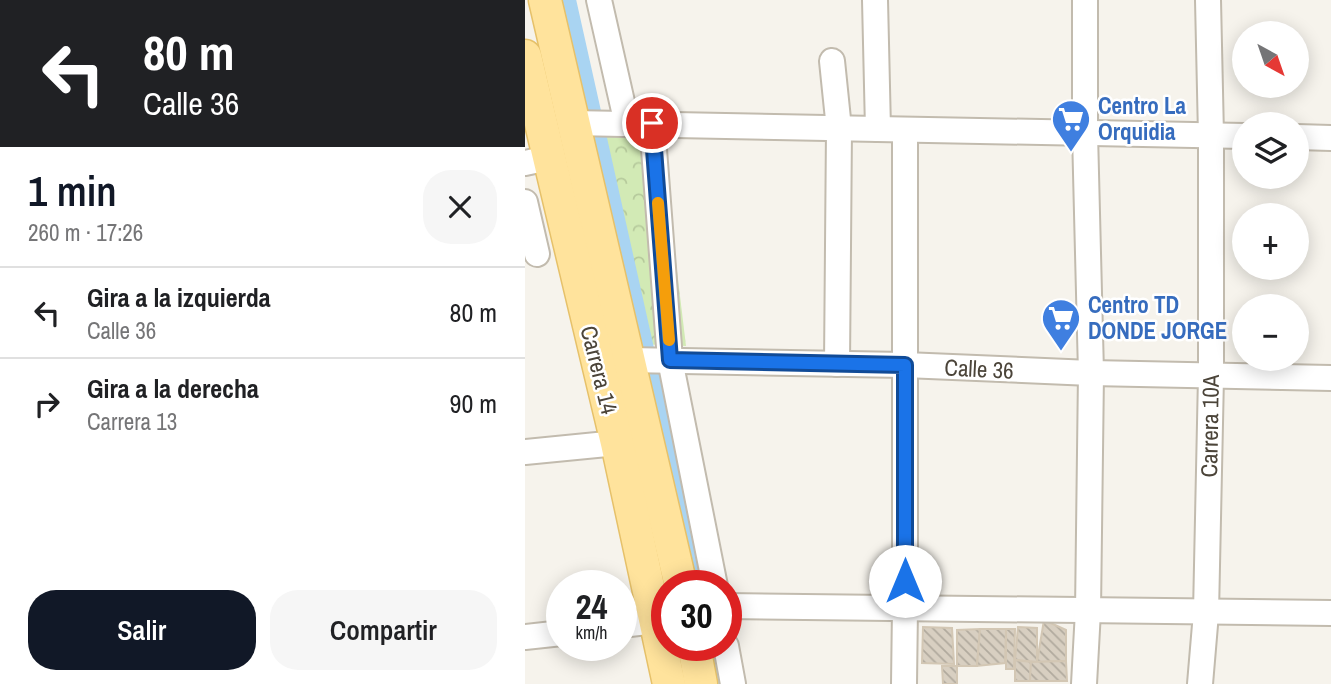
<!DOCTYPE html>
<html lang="es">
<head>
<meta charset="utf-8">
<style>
  body { margin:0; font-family:"Archivo Narrow",sans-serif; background:#f6f6f6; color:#202124; height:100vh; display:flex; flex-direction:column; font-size:26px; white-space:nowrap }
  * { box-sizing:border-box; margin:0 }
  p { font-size:23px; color:#757577 }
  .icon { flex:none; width:38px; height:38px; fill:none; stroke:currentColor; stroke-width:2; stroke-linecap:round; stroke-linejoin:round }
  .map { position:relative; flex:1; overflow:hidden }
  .panel { display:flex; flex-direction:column; background:#fff; width:525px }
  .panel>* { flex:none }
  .top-card { background:#202124; color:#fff; overflow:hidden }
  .needle { width:46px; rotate:140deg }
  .controls { position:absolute; left:707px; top:21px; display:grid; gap:14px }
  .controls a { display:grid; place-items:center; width:77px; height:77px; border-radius:50%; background:#fff; box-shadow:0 4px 18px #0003; font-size:35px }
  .speed { position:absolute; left:21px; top:570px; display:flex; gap:14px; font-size:35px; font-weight:700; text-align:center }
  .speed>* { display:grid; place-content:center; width:91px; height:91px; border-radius:50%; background:#fff; box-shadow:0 4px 18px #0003; line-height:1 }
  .speed small { font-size:18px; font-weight:400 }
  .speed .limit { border:10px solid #d22; background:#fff; color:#111 }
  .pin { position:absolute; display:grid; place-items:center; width:60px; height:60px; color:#fff; margin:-30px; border:4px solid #fff; border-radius:50%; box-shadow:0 2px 7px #0007 }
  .me { position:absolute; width:77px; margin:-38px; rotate:0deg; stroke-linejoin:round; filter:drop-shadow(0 0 5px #0008) }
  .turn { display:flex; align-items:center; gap:24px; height:147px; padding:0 28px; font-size:32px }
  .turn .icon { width:91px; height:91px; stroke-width:2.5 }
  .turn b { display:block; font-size:49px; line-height:60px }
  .round { display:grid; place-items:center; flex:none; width:74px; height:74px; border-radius:28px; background:#f6f6f6 }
  .summary { display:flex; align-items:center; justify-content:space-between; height:119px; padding:0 28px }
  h1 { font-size:42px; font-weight:600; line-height:52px; color:#111827 }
  .button { display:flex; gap:14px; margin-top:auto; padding:14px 28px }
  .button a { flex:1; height:80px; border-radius:28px; background:#111827; color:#fff; font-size:28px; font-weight:600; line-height:80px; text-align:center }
  .button a+a { background:#f6f6f6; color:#202124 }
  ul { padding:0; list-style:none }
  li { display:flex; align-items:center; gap:21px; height:91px; padding:0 28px; border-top:2px solid #e0e0e0 }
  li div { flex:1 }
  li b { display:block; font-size:26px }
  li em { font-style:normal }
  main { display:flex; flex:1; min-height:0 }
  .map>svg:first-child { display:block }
  .park { fill:url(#park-crowns) }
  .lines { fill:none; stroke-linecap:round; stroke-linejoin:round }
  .canal { stroke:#a9d4f2; stroke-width:18 }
  .building { fill:url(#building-back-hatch); stroke:#d3c7b4; stroke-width:2 }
  .minor-casing { stroke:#c2bbae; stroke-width:28 }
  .major-casing { stroke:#e6c16a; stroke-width:35 }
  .minor { stroke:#fff; stroke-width:24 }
  .major { stroke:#ffe39c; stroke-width:32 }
  .route-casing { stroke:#114b97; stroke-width:18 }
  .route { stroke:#1a73e8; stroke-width:12 }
  .slow { stroke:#f59e0b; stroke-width:12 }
  .labels { text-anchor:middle; stroke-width:5; stroke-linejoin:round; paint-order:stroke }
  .shop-label { font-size:23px; font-weight:bold; fill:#366cbe; stroke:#fff; text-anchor:start }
  .street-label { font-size:23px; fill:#4b4439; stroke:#fff }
</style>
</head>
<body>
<main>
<section class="panel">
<div class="top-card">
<div class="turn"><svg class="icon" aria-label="left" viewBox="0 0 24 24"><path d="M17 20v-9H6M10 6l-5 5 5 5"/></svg><div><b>80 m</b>Calle 36</div></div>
</div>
<div class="summary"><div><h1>1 min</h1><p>260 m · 17:26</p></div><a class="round"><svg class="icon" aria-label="close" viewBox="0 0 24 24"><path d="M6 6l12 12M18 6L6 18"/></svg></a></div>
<ul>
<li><svg class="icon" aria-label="left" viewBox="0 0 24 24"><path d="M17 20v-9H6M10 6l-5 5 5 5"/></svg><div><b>Gira a la izquierda</b><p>Calle 36</p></div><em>80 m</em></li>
<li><svg class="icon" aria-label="right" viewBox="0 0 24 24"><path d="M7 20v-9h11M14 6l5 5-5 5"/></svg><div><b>Gira a la derecha</b><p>Carrera 13</p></div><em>90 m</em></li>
</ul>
<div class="button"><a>Salir</a><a>Compartir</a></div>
</section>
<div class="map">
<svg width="806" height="684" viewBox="0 0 806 684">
  <defs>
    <pattern id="park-crowns" width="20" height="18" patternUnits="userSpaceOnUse" patternTransform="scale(1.75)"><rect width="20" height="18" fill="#d2eab5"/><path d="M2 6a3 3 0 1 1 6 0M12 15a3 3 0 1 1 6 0" fill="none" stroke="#b6ca9c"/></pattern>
    <pattern id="building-back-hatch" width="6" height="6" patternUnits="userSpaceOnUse" patternTransform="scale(1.75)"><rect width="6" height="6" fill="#d8cfc1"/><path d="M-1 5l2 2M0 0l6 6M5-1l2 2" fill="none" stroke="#b1aa9e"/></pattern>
  </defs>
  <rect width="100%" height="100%" fill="#f6f3ec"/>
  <!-- park -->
  <path class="park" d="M 65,136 L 136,137 L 161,346 L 112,344 Z"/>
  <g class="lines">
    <!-- canal -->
    <g class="canal">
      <path d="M 42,0 L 173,586"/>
      <path d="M 185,646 L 193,684"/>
    </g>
  </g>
  <!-- building -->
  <g class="building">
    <path d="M 519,620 L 541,630 L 541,661 L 512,662 Z"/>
    <path d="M 398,627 L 427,628 L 429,664 L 397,663 Z"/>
    <path d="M 493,627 L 512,628 L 512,662 L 490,660 Z"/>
    <path d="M 455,629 L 452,666 L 432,666 L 432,630 Z"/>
    <path d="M 455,629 L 481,629 L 480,663 L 452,666 Z"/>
    <path d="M 481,629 L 490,629 L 489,669 L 481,669 Z"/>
    <path d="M 490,660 L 506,662 L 505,681 L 490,681 Z"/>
    <path d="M 541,661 L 542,681 L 505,681 L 506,662 Z"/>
    <path d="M 417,666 L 432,666 L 432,684 L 418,684 Z"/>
  </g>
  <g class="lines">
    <!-- minor casing -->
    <g class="minor-casing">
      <g id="minor">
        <path d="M 74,0 L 102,124"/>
        <path d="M 350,0 L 353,129"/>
        <path d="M 307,61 L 314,129 L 312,364"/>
        <path d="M 47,123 L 719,136"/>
        <path d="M 127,123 L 145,360 L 190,586"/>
        <path d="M 772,137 L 806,138"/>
        <path d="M 0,163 L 23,158"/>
        <path d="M 0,202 L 12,254"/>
        <path d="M 103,360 L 380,365 L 566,373 L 806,378"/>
        <path d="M 0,452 L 92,443"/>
        <path d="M 201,606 L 806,613"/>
        <path d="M 96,625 L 131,621"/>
        <path d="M 0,637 L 37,633"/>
        <path d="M 201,646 L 208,684"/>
        <path d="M 379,684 L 380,608 L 380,130"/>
        <path d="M 559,684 L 563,611 L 566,373 L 560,133 L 560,0"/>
        <path d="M 675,684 L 681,613 L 686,376 L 686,136 L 683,0"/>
      </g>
    </g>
    <!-- major casing -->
    <g class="major-casing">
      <g id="major">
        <path d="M 20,0 L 156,586"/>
        <path d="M 0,56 L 92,443 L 144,684"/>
        <path d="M 169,646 L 176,684"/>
      </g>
    </g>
    <!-- minor -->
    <use href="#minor" class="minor"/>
    <!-- major -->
    <use href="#major" class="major"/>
  </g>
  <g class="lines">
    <!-- route casing -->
    <g class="route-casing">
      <path id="route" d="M 127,123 L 145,360 L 380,365 L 380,581"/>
    </g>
    <!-- route -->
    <use href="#route" class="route"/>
    <!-- slow -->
    <path class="slow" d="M 133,203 L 144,340"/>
  </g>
  <!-- icons -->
  <defs>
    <g id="supermarket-pin" transform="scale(2.0125)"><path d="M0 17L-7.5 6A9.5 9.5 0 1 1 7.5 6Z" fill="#3f7fe0" stroke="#fff"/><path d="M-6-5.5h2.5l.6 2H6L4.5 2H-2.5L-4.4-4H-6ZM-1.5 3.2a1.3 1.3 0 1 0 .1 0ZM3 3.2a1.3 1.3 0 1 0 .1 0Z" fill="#fff"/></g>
  </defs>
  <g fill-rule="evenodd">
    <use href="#supermarket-pin" x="546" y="119"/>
    <use href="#supermarket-pin" x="536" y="318"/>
  </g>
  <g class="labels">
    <!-- shop labels -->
    <g class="shop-label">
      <text x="573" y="114">Centro La<tspan x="573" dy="26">Orquidia</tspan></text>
      <text x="563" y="313">Centro TD<tspan x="563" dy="26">DONDE JORGE</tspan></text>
    </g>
    <!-- street labels -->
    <g class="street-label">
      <text transform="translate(454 369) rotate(3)" y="8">Calle 36</text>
      <text transform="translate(74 370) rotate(76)" y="8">Carrera 14</text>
      <text transform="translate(685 426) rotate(-89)" y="8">Carrera 10A</text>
    </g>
  </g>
</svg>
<div class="controls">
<a><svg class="needle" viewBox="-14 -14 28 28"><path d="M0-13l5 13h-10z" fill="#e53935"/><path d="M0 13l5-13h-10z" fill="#757577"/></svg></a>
<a><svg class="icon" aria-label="layers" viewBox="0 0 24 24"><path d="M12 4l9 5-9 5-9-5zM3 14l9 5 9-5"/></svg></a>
<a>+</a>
<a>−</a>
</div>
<div class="speed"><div>24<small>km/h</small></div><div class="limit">30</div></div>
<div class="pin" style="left:127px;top:123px;background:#d93025"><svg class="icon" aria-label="arrive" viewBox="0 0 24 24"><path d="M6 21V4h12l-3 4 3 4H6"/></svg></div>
<svg class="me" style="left:380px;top:581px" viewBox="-20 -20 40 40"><circle r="19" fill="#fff"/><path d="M0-13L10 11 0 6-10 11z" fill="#1a73e8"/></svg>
</div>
</main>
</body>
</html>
